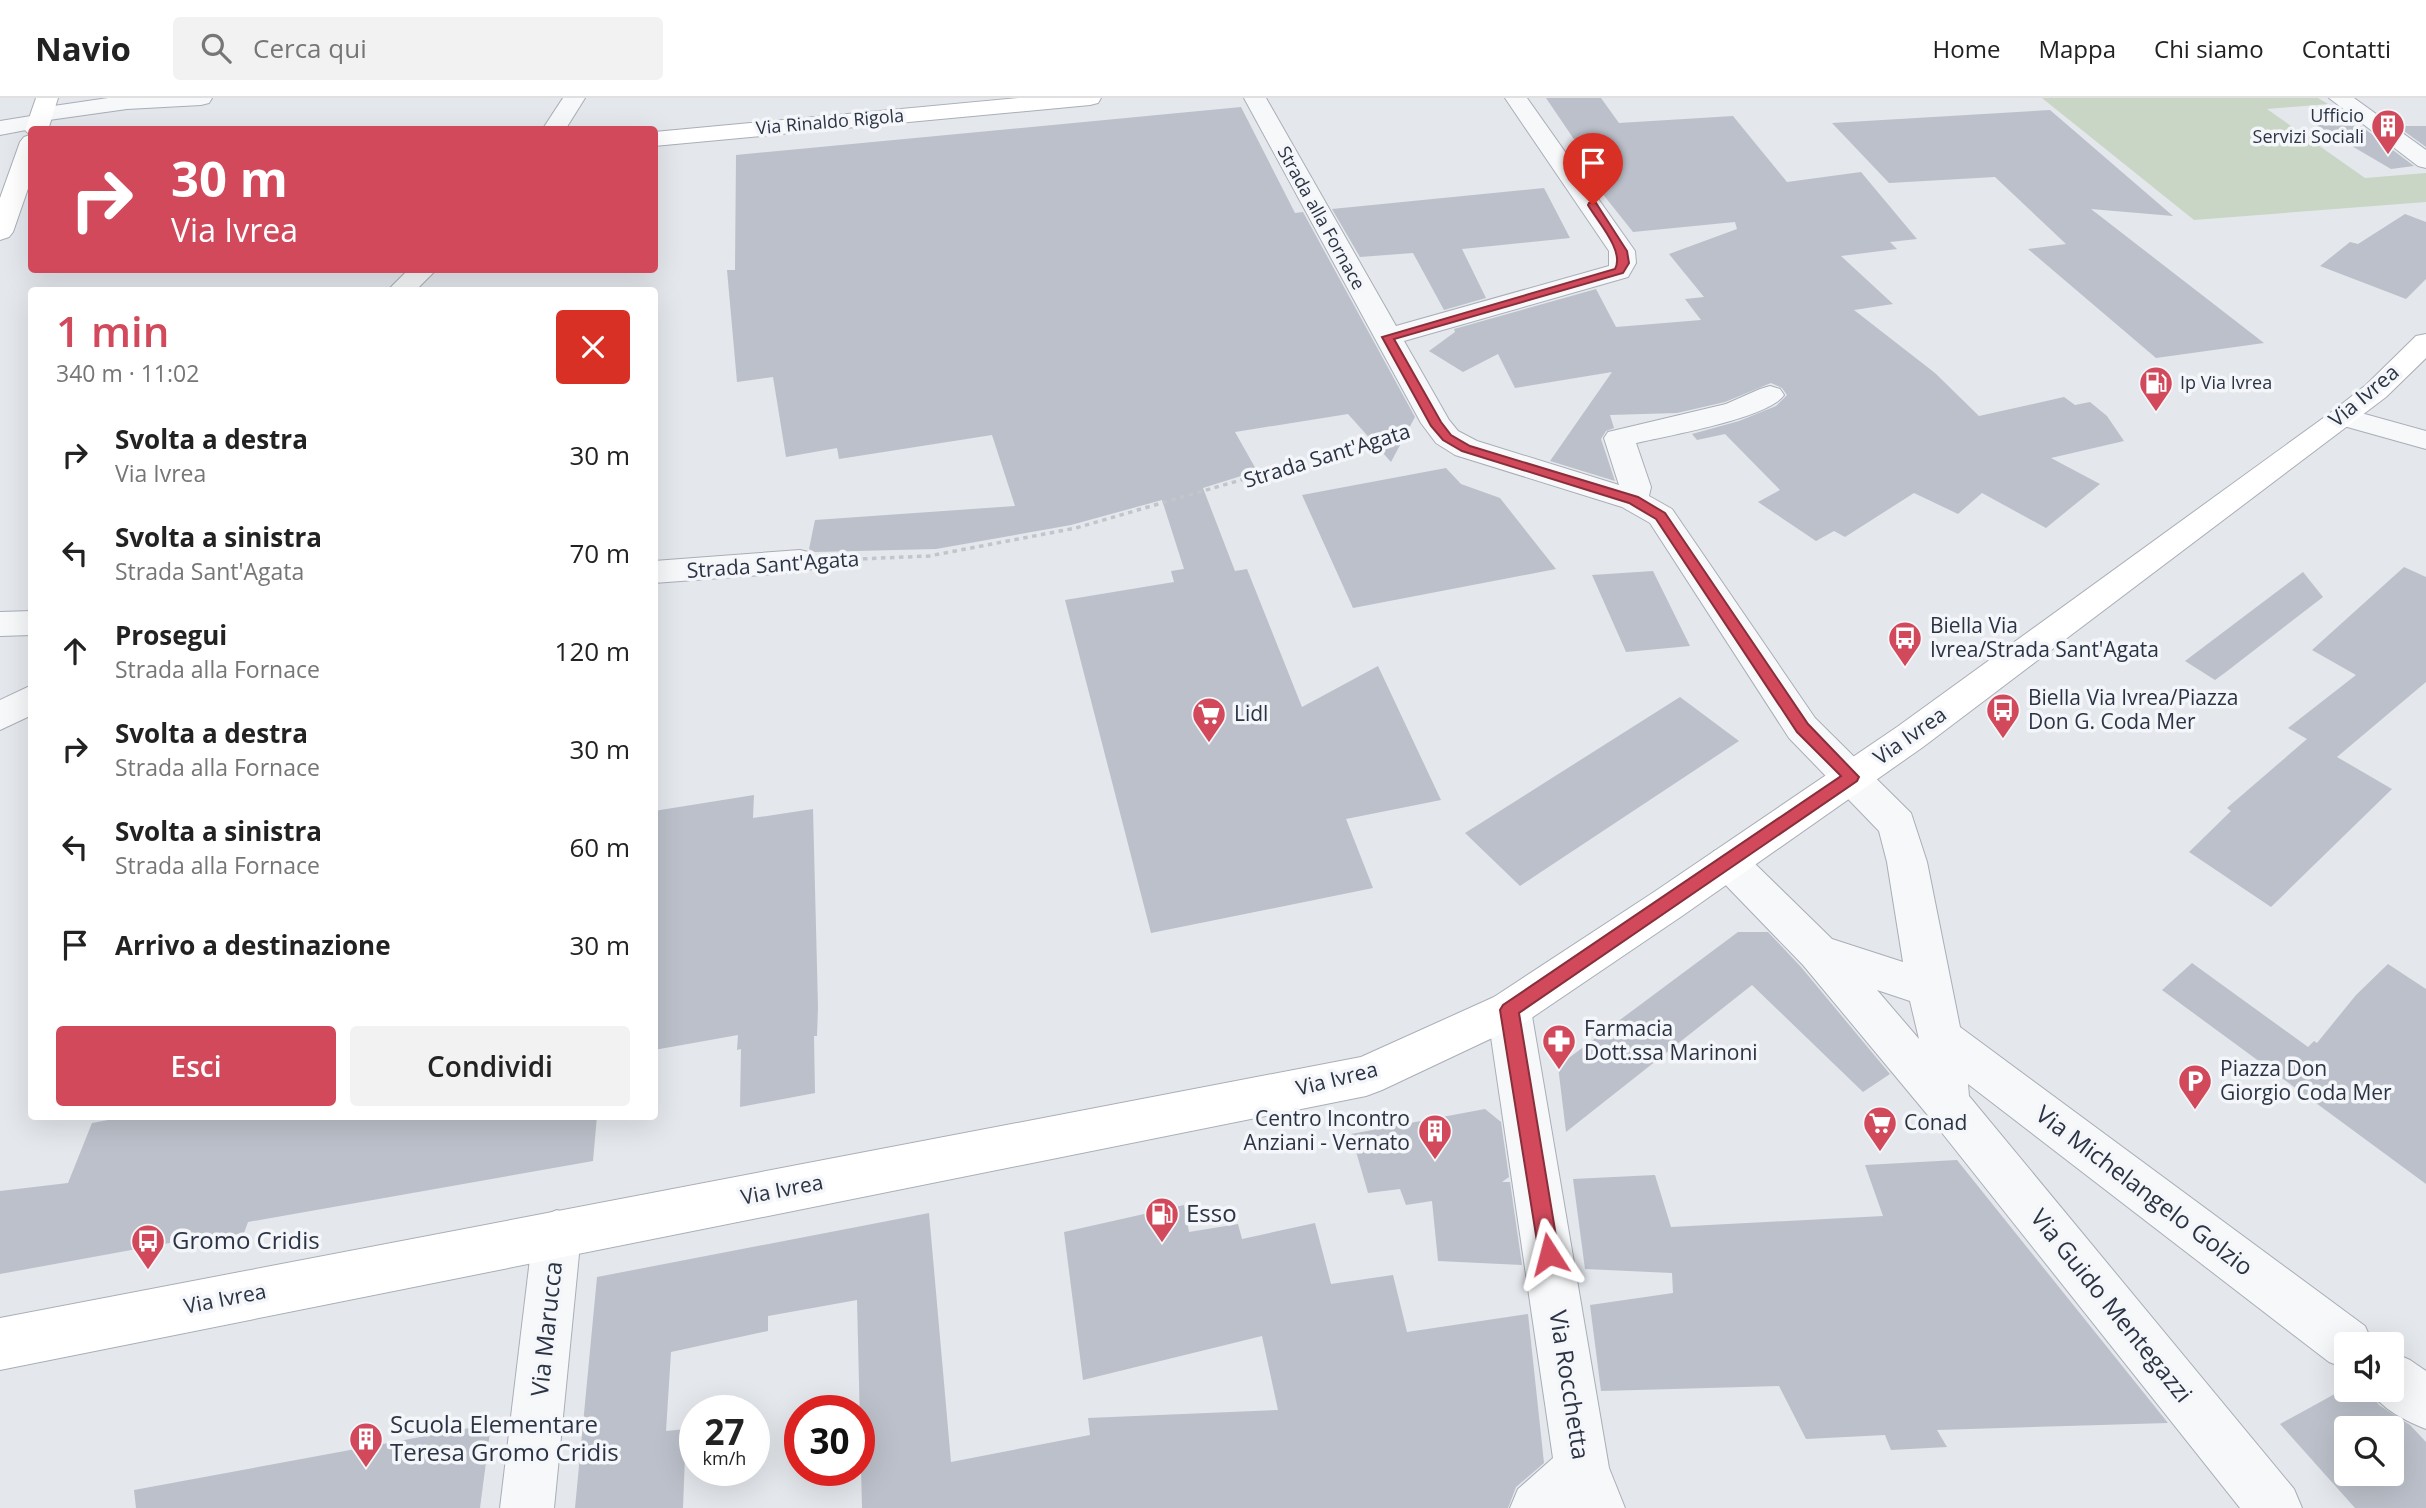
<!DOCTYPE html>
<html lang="it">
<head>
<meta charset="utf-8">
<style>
  body { margin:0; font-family:"Open Sans",sans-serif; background:#f2f2f2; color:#222; height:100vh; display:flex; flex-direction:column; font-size:26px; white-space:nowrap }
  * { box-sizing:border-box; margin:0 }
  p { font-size:23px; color:#767676 }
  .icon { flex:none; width:38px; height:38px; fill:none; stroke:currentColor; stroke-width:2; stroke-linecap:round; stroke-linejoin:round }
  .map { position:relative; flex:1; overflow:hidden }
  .side { position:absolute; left:28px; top:189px; width:630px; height:833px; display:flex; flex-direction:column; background:#fff; border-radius:7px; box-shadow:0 7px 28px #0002 }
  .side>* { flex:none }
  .top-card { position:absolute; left:28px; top:28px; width:630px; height:147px; border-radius:7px; box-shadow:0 7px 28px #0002; background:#d1495b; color:#fff; overflow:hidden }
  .buttons { position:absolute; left:2334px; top:1234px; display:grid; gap:14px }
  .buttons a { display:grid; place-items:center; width:70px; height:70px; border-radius:7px; background:#fff; box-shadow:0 7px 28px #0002; font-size:35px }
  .speed { position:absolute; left:679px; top:1297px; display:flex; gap:14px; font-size:35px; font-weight:700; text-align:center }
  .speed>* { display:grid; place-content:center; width:91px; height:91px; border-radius:50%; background:#fff; box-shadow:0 7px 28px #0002; line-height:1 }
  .speed small { font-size:18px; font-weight:400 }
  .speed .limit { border:10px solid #d22; background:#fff; color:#111 }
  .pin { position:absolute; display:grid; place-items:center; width:60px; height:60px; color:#fff; margin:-72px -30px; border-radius:50% 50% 50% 0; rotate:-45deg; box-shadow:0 0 7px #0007 }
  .pin .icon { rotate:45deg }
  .me { position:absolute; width:77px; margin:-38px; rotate:351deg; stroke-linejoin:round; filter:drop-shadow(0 0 5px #0008) }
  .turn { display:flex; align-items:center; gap:24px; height:147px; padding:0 28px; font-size:32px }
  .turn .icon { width:91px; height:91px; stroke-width:2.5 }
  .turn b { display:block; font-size:49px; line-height:60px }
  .round { display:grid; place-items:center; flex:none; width:74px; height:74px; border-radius:7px; background:#f2f2f2 }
  .overview { display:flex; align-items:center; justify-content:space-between; height:119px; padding:0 28px }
  h1 { font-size:42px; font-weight:600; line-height:52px; color:#d1495b }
  .button { display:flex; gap:14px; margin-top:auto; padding:14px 28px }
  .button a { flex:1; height:80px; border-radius:7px; background:#d1495b; color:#fff; font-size:28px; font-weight:600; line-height:80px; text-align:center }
  .button a+a { background:#f2f2f2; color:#222 }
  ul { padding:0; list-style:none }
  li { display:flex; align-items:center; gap:21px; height:98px; padding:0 28px }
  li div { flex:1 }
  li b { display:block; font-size:26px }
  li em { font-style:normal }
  header { display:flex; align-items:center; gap:42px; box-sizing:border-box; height:98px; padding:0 35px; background:#fff; border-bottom:2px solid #e0e0e0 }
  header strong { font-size:33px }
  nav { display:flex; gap:38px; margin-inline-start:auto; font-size:24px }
  .search { width:490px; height:63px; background:#f2f2f2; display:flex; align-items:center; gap:18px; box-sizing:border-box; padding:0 24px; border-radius:7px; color:#767676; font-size:26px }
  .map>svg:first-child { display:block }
  .green { fill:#c9d6c5 }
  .building { fill:#bbc0ca; fill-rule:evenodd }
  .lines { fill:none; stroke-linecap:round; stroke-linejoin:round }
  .street-casing { stroke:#a9aeb7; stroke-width:2 }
  .secondary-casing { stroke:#a9aeb7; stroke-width:2 }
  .path { stroke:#c2c5cb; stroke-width:3.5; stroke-dasharray:4.5 4.5; stroke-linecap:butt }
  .street { fill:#f7f8fa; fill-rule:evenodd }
  .secondary { fill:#fff; fill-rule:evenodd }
  .route { fill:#d1495b; stroke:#882f3b; stroke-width:2 }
  .labels { text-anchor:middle; stroke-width:7; stroke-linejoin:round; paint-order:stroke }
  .far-poi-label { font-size:18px; fill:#2b3445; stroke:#f4f6f9; text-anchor:end }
  .far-street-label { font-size:18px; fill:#2b3445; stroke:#f4f6f9 }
  .street-label { font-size:21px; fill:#2b3445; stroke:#f4f6f9 }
  .poi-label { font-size:21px; fill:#2b3445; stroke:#f4f6f9; text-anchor:start }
  .near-street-label { font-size:24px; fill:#2b3445; stroke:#f4f6f9 }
  .near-poi-label { font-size:24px; fill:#2b3445; stroke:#f4f6f9; text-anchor:start }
</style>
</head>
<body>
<header>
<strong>Navio</strong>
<div class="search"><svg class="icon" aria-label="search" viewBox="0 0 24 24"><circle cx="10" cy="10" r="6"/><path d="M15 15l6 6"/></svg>Cerca qui</div>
<nav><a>Home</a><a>Mappa</a><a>Chi siamo</a><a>Contatti</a></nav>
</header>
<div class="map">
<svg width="2426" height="1410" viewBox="0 0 2426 1410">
  <rect width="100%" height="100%" fill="#e4e7ec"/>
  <!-- green -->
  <path class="green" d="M 2042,0 L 2318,0 L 2328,6 L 2267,11 L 2365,80 L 2426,75 L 2426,104 L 2194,122 Z"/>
  <!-- building -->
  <g class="building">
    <path d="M 1546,0 L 1601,0 L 1619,25 L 1733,18 L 1787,84 L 1861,74 L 1917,141 L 1890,144 L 1897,151 L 1841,158 L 1893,206 L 1854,212 L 1935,275 L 1979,318 L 2064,299 L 2075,307 L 2090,304 L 2107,318 L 2124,343 L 2051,360 L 2100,386 L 2046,430 L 1982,395 L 1958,416 L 1914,395 L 1845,439 L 1834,433 L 1816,443 L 1758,404 L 1780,392 L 1725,336 L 1697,342 L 1692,336 L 1739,323 L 1776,308 L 1787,297 L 1782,290 L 1771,285 L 1725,304 L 1677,315 L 1610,317 L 1614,330 L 1606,333 L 1601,341 L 1615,383 L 1550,363 L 1612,274 L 1515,290 L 1498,256 L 1463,274 L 1429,253 L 1455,234 L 1454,231 L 1596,191 L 1616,229 L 1701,222 L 1685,201 L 1704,199 L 1669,156 L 1737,131 L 1735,124 L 1633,134 L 1594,85 L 1603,84 Z"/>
    <path d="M 1241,9 L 1295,115 L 1303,114 L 1415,319 L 1391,364 L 1348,316 L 1235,334 L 1257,373 L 1203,390 L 1235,473 L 1247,471 L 1302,609 L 1378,568 L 1441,702 L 1346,721 L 1373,790 L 1151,835 L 1065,502 L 1174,484 L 1171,473 L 1184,471 L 1162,402 L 1071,427 L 936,451 L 815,454 L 809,451 L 815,422 L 1015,408 L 992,337 L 839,361 L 837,350 L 786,359 L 773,279 L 737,284 L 727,172 L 735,172 L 736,57 Z"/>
    <path d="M 2050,12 L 2173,118 L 2091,111 L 2264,245 L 2156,260 L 2028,151 L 2066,146 L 1995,79 L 1889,85 L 1832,25 Z"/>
    <path d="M 2316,27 L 2361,28 L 2414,68 L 2391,71 Z"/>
    <path d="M 2397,28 L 2426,28 L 2426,49 Z"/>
    <path d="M 1544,90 L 1570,140 L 1462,151 L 1486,200 L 1444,212 L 1413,155 L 1360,159 L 1332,111 Z"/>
    <path d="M 2405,116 L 2426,124 L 2426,181 L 2406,201 L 2320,168 L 2350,144 L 2358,146 Z"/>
    <path d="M 1446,370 L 1461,386 L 1500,400 L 1556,471 L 1353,510 L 1302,397 Z"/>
    <path d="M 2404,469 L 2426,479 L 2426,584 L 2337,659 L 2392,691 L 2271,809 L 2189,754 L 2231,713 L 2227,710 L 2307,641 L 2288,630 L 2356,577 L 2312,552 Z"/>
    <path d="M 1653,473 L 1690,548 L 1626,554 L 1592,477 Z"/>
    <path d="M 2303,474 L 2323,499 L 2226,574 L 2215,582 L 2185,563 Z"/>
    <path d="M 1680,599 L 1739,643 L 1520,788 L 1465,735 Z"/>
    <path d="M 754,697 L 753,720 L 813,711 L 818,909 L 817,938 L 814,938 L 815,995 L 740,1009 L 741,951 L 737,952 L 738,937 L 654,952 L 654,713 Z"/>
    <path d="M 1738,834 L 1768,834 L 1801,869 L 1890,976 L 1863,994 L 1752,887 L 1566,1034 L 1558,968 Z"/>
    <path d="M 2192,865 L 2308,949 L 2314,943 L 2317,945 L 2356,897 L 2388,866 L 2426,891 L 2426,1086 L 2162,892 Z"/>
    <path d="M 1485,1011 L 1501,1024 L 1509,1079 L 1502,1084 L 1510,1084 L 1522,1167 L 1438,1163 L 1432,1103 L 1406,1107 L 1400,1091 L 1368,1095 L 1351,1036 Z"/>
    <path d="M 130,1018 L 597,1018 L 593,1063 L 248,1124 L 244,1135 L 195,1144 L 197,1140 L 0,1176 L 0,1093 L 68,1085 L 92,1025 Z"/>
    <path d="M 1957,1062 L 2168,1325 L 1937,1332 L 1947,1349 L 1891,1352 L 1885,1337 L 1806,1341 L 1779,1288 L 1601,1293 L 1590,1207 L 1673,1195 L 1672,1175 L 1585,1171 L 1573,1081 L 1655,1077 L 1671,1129 L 1883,1118 L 1865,1067 Z"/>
    <path d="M 1184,1107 L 1189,1134 L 1238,1126 L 1242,1141 L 1315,1125 L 1331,1186 L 1393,1177 L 1407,1234 L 1528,1216 L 1544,1365 L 1516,1389 L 1508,1410 L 862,1410 L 857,1202 L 768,1218 L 768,1233 L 671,1254 L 666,1333 L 686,1331 L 683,1410 L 575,1410 L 597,1179 L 929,1115 L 951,1364 L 1090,1337 L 1088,1320 L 1278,1312 L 1262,1238 L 1083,1282 L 1064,1134 Z"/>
    <path d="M 2342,1292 L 2368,1292 L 2379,1307 L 2410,1327 L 2426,1344 L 2426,1410 L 2355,1410 L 2280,1326 ZM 2347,1330 L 2392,1330 L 2392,1376 L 2347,1376 Z"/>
    <path d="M 491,1326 L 480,1410 L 136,1410 L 134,1392 Z"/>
  </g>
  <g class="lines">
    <!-- street casing -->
    <g class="street-casing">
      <g id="street">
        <path d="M 108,0 L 212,0 L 209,5 L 201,7 L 127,11 L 49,22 L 47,28 L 0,37 L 0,23 L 31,18 L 33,11 Z"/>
        <path d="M 563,0 L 585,0 L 565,32 L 542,32 Z"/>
        <path d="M 1244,0 L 1266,0 L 1396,228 L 1609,168 L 1609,153 L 1505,0 L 1527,0 L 1635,153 L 1636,165 L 1628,179 L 1404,243 L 1449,322 L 1458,333 L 1477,343 L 1619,387 L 1604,340 L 1608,334 L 1726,306 L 1760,291 L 1770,288 L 1780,291 L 1784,297 C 1769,320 1666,338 1636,345 L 1651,389 L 1649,398 L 1672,411 L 1815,620 L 1911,715 L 1927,764 L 1960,929 L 2365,1228 L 2373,1246 L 2347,1246 L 2347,1271 L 2329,1264 L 1968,986 L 1969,998 L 2294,1391 L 2302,1410 L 2240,1410 L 1931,1021 L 1803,867 L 1714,775 L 1708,764 L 1714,753 L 1728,748 L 1742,753 L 1832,841 L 1903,864 L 1887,764 L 1879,733 L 1789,640 L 1650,425 L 1622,409 L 1455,357 L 1436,345 L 1421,325 ZM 1877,892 L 1910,903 L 1919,941 Z"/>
        <path d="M 2329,0 L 2354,0 L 2426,52 L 2426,70 L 2418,68 Z"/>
        <path d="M 408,172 L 436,172 L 416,192 L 388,192 Z"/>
        <path d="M 2343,310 L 2426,333 L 2426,351 L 2333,325 L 2328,319 L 2333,313 Z"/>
        <path d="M 800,452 L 812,455 L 816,463 L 812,471 L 800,474 L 654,485 L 654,463 Z"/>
        <path d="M 32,513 L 32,537 L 0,538 L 0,514 Z"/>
        <path d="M 32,587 L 32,617 L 0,632 L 0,602 Z"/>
        <path d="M 1509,893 L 1524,899 L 1531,912 L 1609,1370 L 1625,1410 L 1510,1410 L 1518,1391 L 1553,1360 L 1487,912 L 1494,899 Z"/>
        <path d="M 557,1112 L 574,1119 L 581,1136 L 554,1410 L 500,1410 L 533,1136 L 540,1119 Z"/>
        <path d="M 2392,1254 L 2410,1262 L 2426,1273 L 2426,1331 C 2408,1324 2379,1310 2371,1292 L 2392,1292 Z"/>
      </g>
    </g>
    <!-- secondary casing -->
    <g class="secondary-casing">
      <g id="secondary">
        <path d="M 36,0 L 58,0 L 48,32 L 32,32 L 32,79 L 13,134 L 9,139 L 0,142 L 0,100 L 20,44 L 24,39 L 30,37 L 25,32 Z"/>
        <path d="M 1019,0 L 1101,0 L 1098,5 L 1090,7 L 654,48 L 654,34 Z"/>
        <path d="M 2426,236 L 2426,260 L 2386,299 L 1923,649 L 1682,818 L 1524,925 L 1382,992 L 1366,998 L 0,1272 L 0,1220 L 1361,959 L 1494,899 L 1654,794 L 1897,629 L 2333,313 L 2366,287 L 2416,238 Z"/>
      </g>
    </g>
    <!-- path -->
    <path class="path" d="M 836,462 L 929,458 L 1076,430 L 1402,335"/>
    <!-- street -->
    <use href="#street" class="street"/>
    <!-- secondary -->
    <use href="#secondary" class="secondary"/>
  </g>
  <!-- route -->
  <path class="route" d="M 1589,105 L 1596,105 L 1627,153 L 1629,165 L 1623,175 L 1394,241 L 1441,324 L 1451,337 L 1470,348 L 1638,399 L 1665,415 L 1808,626 L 1859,679 L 1857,683 L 1519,915 L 1559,1156 L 1556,1163 L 1549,1166 L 1542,1163 L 1539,1156 L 1500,912 L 1503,907 L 1841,678 L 1797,634 L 1656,421 L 1629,405 L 1462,353 L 1443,342 L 1431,328 L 1382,239 L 1615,171 C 1625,153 1597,123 1588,107 Z"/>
  <!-- icons -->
  <defs>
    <g id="building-pin" transform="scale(1.75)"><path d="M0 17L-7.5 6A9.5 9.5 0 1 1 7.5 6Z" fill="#d1495b" stroke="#f4f6f9"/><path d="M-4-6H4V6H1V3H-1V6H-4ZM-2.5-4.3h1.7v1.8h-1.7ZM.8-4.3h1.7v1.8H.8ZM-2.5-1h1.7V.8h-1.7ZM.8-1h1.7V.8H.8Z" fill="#fff"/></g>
    <g id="fuel-pin" transform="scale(1.75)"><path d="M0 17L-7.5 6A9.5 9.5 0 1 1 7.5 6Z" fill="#d1495b" stroke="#f4f6f9"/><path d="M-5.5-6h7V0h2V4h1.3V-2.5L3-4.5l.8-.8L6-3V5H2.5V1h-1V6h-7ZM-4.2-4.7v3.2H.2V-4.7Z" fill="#fff"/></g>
    <g id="bus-pin" transform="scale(1.75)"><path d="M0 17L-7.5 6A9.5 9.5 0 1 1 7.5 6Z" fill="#d1495b" stroke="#f4f6f9"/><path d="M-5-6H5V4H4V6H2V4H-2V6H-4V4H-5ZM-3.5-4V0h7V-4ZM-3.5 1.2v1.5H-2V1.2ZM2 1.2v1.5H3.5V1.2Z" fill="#fff"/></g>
    <g id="supermarket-pin" transform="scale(1.75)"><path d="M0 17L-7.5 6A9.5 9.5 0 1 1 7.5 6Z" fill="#d1495b" stroke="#f4f6f9"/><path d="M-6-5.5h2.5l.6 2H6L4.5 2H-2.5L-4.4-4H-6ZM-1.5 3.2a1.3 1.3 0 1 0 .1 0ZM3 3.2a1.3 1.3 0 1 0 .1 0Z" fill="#fff"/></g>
    <g id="pharmacy-pin" transform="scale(1.75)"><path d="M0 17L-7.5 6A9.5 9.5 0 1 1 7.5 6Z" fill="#d1495b" stroke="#f4f6f9"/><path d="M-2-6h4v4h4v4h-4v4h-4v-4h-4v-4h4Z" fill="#fff"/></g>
    <g id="parking-pin" transform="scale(1.75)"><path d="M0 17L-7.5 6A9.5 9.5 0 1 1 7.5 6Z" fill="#d1495b" stroke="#f4f6f9"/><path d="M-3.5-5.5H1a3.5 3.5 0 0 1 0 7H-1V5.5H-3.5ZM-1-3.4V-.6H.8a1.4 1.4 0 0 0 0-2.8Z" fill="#fff"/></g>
  </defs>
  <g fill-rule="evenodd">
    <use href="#building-pin" x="2388" y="28"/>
    <use href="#fuel-pin" x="2156" y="285"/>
    <use href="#bus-pin" x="1905" y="540"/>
    <use href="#bus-pin" x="2003" y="612"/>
    <use href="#supermarket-pin" x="1209" y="616"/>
    <use href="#pharmacy-pin" x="1559" y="943"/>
    <use href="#parking-pin" x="2195" y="983"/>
    <use href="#supermarket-pin" x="1880" y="1025"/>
    <use href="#building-pin" x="1435" y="1033"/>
    <use href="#fuel-pin" x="1162" y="1116"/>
    <use href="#bus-pin" x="148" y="1143"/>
    <use href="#building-pin" x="366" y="1341"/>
  </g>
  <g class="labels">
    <!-- far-poi labels -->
    <g class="far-poi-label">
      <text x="2364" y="24">Ufficio<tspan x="2364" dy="21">Servizi Sociali</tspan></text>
      <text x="2180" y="291" text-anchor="start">Ip Via Ivrea</text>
    </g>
    <!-- far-street labels -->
    <g class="far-street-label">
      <text transform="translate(830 24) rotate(-5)" y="6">Via Rinaldo Rigola</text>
      <text transform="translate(1321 120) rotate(61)" y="6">Strada alla Fornace</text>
    </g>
    <!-- street labels -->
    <g class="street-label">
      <text transform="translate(2364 298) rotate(-40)" y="7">Via Ivrea</text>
      <text transform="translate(1327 358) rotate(-17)" y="7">Strada Sant'Agata</text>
      <text transform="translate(773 467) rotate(-4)" y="7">Strada Sant'Agata</text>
      <text transform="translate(1910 638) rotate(-35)" y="7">Via Ivrea</text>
      <text transform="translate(1337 981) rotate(-14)" y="7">Via Ivrea</text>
      <text transform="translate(782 1092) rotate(-11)" y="7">Via Ivrea</text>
      <text transform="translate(225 1201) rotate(-11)" y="7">Via Ivrea</text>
    </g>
    <!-- poi labels -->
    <g class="poi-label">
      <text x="1930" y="535">Biella Via<tspan x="1930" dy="24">Ivrea/Strada Sant'Agata</tspan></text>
      <text x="2028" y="607">Biella Via Ivrea/Piazza<tspan x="2028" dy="24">Don G. Coda Mer</tspan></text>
      <text x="1234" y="623">Lidl</text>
      <text x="1584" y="938">Farmacia<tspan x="1584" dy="24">Dott.ssa Marinoni</tspan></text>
      <text x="2220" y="978">Piazza Don<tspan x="2220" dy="24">Giorgio Coda Mer</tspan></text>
      <text x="1410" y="1028" text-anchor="end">Centro Incontro<tspan x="1410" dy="24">Anziani - Vernato</tspan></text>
      <text x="1904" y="1032">Conad</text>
    </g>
    <!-- near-street labels -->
    <g class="near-street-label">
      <text transform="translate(2144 1093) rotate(37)" y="8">Via Michelangelo Golzio</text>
      <text transform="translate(2111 1208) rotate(51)" y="8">Via Guido Mentegazzi</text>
      <text transform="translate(547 1231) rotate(-84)" y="8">Via Marucca</text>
      <text transform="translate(1569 1287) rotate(81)" y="8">Via Rocchetta</text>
    </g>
    <!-- near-poi labels -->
    <g class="near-poi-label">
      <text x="1186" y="1124">Esso</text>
      <text x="172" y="1151">Gromo Cridis</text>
      <text x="390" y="1335">Scuola Elementare<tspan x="390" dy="28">Teresa Gromo Cridis</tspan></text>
    </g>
  </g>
</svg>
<div class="buttons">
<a><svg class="icon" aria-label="sound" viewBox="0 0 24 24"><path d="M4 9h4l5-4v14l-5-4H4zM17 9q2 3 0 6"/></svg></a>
<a><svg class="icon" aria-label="search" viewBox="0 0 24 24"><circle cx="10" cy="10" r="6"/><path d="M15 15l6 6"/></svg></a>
</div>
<div class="speed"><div>27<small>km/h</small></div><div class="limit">30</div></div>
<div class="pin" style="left:1593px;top:107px;background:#d93025"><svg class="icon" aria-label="arrive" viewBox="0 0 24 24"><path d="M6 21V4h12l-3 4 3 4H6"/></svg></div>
<svg class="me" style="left:1549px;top:1156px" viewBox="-20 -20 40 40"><path d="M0-17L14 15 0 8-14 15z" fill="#d1495b" stroke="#fff" stroke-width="4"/></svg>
<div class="top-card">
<div class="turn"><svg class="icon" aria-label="right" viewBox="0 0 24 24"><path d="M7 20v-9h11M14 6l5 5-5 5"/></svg><div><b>30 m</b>Via Ivrea</div></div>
</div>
<section class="side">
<div class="overview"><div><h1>1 min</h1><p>340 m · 11:02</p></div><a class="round" style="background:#d93025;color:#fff"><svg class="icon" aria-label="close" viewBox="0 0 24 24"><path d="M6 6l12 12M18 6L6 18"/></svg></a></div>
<ul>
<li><svg class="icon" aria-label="right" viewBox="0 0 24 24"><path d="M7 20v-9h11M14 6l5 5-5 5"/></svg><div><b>Svolta a destra</b><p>Via Ivrea</p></div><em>30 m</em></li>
<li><svg class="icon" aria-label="left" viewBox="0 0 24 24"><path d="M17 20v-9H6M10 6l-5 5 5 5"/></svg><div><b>Svolta a sinistra</b><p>Strada Sant'Agata</p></div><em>70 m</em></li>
<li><svg class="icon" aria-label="ahead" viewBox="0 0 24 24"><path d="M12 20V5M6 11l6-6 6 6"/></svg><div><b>Prosegui</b><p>Strada alla Fornace</p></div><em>120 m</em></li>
<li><svg class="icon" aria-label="right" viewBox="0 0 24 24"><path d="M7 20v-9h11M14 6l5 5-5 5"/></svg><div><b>Svolta a destra</b><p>Strada alla Fornace</p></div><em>30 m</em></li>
<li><svg class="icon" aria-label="left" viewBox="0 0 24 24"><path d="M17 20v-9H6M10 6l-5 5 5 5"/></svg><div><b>Svolta a sinistra</b><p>Strada alla Fornace</p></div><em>60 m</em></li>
<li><svg class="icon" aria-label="arrive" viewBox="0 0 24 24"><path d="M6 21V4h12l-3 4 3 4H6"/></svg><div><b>Arrivo a destinazione</b></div><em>30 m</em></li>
</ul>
<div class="button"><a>Esci</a><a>Condividi</a></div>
</section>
</div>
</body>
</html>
